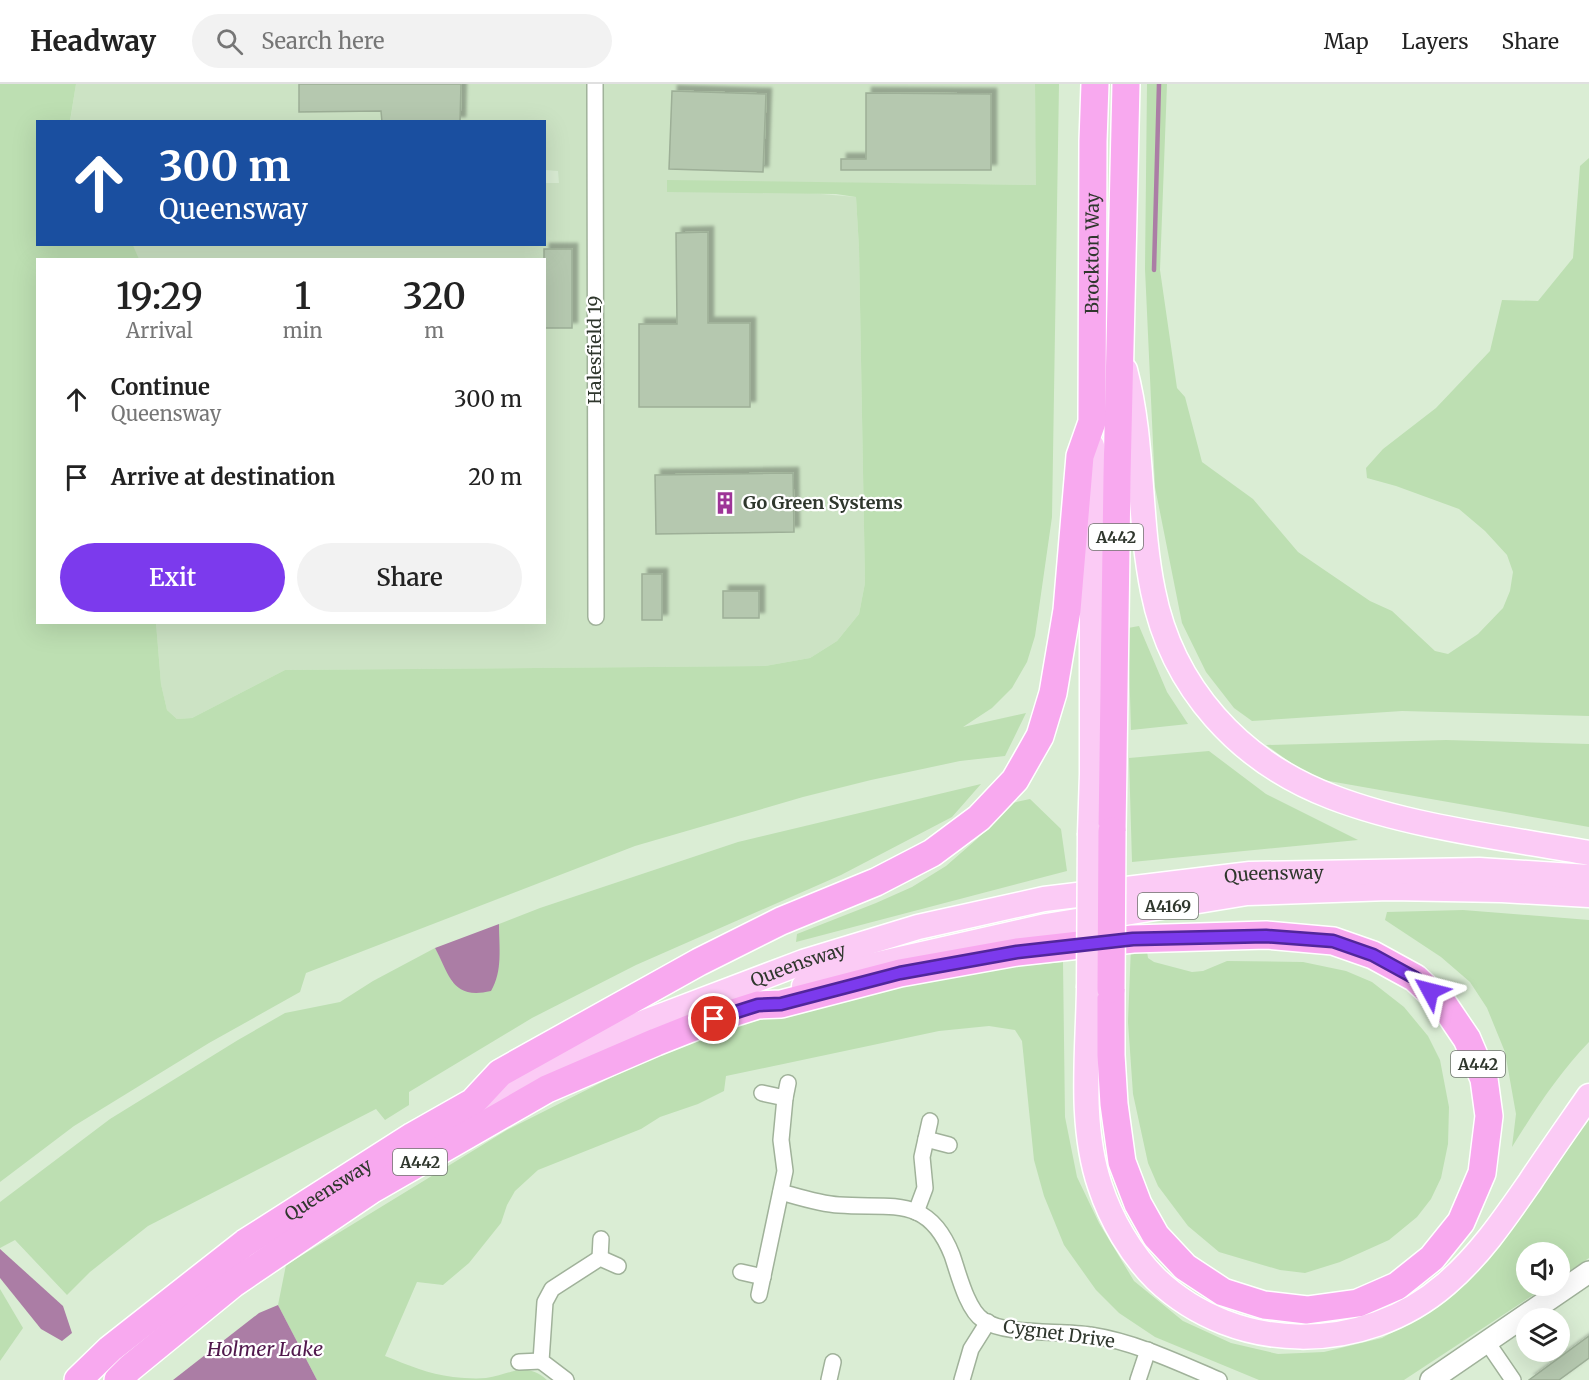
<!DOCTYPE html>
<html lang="en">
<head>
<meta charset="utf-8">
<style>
  body { margin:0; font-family:Merriweather,serif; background:#f2f2f2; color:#222; height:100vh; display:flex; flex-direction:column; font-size:22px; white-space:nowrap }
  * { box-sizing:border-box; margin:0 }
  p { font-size:20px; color:#767676 }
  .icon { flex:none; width:33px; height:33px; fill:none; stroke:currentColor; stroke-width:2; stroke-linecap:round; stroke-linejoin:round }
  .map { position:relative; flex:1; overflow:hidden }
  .panel { position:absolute; left:36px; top:174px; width:510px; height:366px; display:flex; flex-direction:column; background:#fff; border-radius:0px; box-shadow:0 6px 24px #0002 }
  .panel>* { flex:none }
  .guide { position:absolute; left:36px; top:36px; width:510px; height:126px; border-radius:0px; box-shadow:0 6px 24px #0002; background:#1a4fa0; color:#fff; overflow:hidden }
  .fabs { position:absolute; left:1516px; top:1158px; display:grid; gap:12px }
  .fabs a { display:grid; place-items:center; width:54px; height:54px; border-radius:50%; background:#fff; box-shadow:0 6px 24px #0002; font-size:30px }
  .pin { position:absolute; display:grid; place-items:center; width:51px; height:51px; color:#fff; margin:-26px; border:3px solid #fff; border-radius:50%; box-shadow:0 2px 6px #0007 }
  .me { position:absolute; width:66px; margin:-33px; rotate:308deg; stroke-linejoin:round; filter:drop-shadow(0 0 4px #0008) }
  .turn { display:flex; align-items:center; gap:21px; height:126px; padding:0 24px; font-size:27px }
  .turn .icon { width:78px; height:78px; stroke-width:2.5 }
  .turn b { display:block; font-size:42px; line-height:51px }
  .eta { display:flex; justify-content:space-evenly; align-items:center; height:102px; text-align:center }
  .eta b { font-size:36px; font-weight:600; line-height:42px }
  .cta { display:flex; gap:12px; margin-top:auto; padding:12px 24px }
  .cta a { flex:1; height:69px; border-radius:36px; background:#7c3aed; color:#fff; font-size:24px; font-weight:600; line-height:69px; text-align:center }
  .cta a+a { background:#f2f2f2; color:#222 }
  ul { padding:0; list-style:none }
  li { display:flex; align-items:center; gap:18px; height:78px; padding:0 24px }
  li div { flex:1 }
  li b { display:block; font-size:22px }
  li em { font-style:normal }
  header { display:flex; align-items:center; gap:36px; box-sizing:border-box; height:84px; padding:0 30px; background:#fff; border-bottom:2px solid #e0e0e0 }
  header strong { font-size:28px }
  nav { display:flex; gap:33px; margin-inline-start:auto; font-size:21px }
  .search { width:420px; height:54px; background:#f2f2f2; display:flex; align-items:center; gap:15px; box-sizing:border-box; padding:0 21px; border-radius:33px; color:#767676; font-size:22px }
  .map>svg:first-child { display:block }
  .built { fill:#cce3c4 }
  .green { fill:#bddfb2 }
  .water { fill:#ab7da5 }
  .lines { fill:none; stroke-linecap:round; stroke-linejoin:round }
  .stream { stroke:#ab7da5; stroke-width:4.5 }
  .building { fill:#b5c8af; stroke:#9daf97; stroke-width:1.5; filter:url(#shadow) }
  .street-casing { stroke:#a0b29a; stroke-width:18 }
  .secondary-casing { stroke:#a0b29a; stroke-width:24 }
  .primary-casing { stroke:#fff; stroke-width:27 }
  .highway-casing { stroke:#fff; stroke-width:30 }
  .street { stroke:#fff; stroke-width:15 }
  .secondary { stroke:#fff; stroke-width:21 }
  .primary { stroke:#fbcbf5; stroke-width:24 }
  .highway { stroke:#f8a9ef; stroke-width:27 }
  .primary-bridge-casing { stroke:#fff; stroke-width:27; stroke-linecap:butt }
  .highway-bridge-casing { stroke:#fff; stroke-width:30; stroke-linecap:butt }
  .primary-bridge { stroke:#fbcbf5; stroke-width:24 }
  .highway-bridge { stroke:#f8a9ef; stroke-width:27 }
  .route-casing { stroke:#51269a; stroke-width:15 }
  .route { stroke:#7c3aed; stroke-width:10 }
  .labels { text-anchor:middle; stroke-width:4.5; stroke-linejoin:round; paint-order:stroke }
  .shield { fill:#fff; stroke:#6d736c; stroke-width:1.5 }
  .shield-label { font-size:16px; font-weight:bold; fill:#2f372d }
  .street-label { font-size:18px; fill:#2f372d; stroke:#fff }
  .poi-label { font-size:18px; font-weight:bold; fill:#2f372d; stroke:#fff; text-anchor:start }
  .water-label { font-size:20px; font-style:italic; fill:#51194d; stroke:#fff }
</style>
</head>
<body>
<header>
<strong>Headway</strong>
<div class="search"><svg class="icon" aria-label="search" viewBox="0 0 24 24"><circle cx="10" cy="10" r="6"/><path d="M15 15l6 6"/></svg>Search here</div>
<nav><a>Map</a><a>Layers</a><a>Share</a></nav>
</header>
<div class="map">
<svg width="1589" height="1296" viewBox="0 0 1589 1296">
  <defs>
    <filter id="shadow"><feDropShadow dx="5.5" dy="-5.5" stdDeviation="1.5" flood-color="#0004"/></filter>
  </defs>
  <rect width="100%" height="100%" fill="#daedd4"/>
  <!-- built -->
  <path class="built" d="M 76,0 L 1035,0 L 1037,101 L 667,97 L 856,113 L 859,164 L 865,499 L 859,530 L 837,557 L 810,574 L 765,582 L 285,586 L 192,634 L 177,635 L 167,626 L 161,600 L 156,539 L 544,538 L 544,176 L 139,176 L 133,161 L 544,160 L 545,99 L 559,99 L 558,87 L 545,86 L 544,38 L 70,38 Z"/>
  <!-- green -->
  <g class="green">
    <path d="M 0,0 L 76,0 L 70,37 L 38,38 L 38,160 L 133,161 L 139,175 L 38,176 L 38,538 L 156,539 L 161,600 L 167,626 L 177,635 L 192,634 L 285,586 L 765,582 L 810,574 L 837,557 L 859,530 L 865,499 L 859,164 L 856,113 L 836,110 L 667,108 L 667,96 L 1036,101 L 1035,0 L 1059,0 L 1052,433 L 1035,552 L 1027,578 L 1012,604 L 992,624 L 963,643 L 1026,629 L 1005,672 L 960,677 L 871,696 L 803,713 L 635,762 L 306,889 L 300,908 L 209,959 L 74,1042 L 0,1098 Z"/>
    <path d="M 1147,0 L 1167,0 L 1160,186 L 1177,304 L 1185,313 L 1202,378 L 1253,415 L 1298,468 L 1370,517 L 1392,527 L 1435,567 L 1448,570 L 1478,550 L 1503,524 L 1510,507 L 1513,488 L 1507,471 L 1485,447 L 1459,425 L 1396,402 L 1367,394 L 1366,384 L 1383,365 L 1436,324 L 1490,267 L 1502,216 L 1538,217 L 1573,174 L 1580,82 L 1589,74 L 1589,632 L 1402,627 L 1252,637 L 1234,624 L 1206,588 L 1182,539 L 1155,403 L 1145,185 Z"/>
    <path d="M 1139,542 L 1167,608 L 1188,640 L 1131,646 L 1128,544 Z"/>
    <path d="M 1446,656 L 1589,660 L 1589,743 L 1312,694 L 1266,661 Z"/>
    <path d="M 1209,667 L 1266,710 L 1358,756 L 1132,778 L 1129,674 Z"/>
    <path d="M 981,700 L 952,733 L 841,791 L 636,881 L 532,934 L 409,1008 L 409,1021 L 385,1036 L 376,1025 L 148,1142 L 90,1188 L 67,1211 L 15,1156 L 0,1164 L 0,1118 L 110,1035 L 238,956 L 285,929 L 340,918 L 373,897 L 435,864 L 453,899 L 499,881 L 499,840 L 540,824 L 738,758 Z"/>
    <path d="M 1030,715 L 1061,745 L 1067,787 L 796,858 L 797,850 L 876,819 L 912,803 L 946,782 L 977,755 L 1012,719 Z"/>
    <path d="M 1463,826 L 1589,836 L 1589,958 C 1559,989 1535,1026 1512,1063 L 1516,1030 L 1505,968 L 1487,924 L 1470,898 L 1441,873 L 1385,836 L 1387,828 Z"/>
    <path d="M 1146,861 L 1148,874 L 1154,878 L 1192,888 L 1203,887 L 1227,877 L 1303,878 L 1346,887 L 1372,898 L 1404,923 L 1428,952 L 1440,976 L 1449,1023 L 1448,1060 L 1441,1094 L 1431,1115 L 1417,1133 L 1389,1156 L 1340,1178 L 1305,1189 L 1280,1186 L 1219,1168 L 1188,1142 L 1158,1102 L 1148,1079 L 1133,1010 L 1128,938 L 1131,862 Z"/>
    <path d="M 1063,878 L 1065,1033 L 1077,1093 L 1099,1139 L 1134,1197 L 1183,1237 L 1231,1259 L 1278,1270 L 1324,1268 L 1382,1254 L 1436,1224 L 1490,1174 L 1589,1035 L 1589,1174 L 1560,1193 L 1560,1168 L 1527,1168 L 1527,1202 L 1547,1202 L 1404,1296 L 1259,1296 L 1155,1253 L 1119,1229 L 1096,1206 L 1064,1161 L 1044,1112 L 1034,1076 L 1022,957 L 1015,946 L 989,942 L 939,947 L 726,992 L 724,1007 L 698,1020 L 660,1033 L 641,1045 L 538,1086 L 515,1107 L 507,1121 L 501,1139 L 469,1179 L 443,1201 L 417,1198 L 385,1272 C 408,1281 428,1290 453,1293 C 463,1294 475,1295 486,1294 C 511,1291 524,1276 547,1296 L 317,1296 L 278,1221 L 286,1181 L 507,1046 L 646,976 L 736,942 L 812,922 L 967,887 Z"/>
    <path d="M 0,1205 L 23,1244 L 0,1277 Z"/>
  </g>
  <!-- water -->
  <g class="water">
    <path d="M 499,840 C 499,863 503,887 491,907 C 452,916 450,892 435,864 Z"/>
    <path d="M 0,1165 L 63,1222 L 72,1249 L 62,1257 L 41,1245 L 0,1194 Z"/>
    <path d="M 278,1221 L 317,1296 L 173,1296 L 259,1229 Z"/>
  </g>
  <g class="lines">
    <!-- stream -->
    <path class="stream" d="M 1154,186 L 1159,0"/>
  </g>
  <!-- building -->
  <g class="building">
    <path d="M 299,0 L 461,0 L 460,38 L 382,38 L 381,27 L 299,28 Z"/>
    <path d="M 672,7 L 766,10 L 763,88 L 669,85 Z"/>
    <path d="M 866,9 L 991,10 L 991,86 L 841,86 L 841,75 L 866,75 Z"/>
    <path d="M 708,148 L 708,239 L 750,239 L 750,323 L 639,323 L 639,240 L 677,240 L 676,149 Z"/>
    <rect x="544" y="165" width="28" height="79"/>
    <path d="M 793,389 L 794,448 L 656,450 L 655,391 Z"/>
    <rect x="642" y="490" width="20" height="46"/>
    <rect x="723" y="507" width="36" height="27"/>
    <path d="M 1589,1252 L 1589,1274 L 1559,1296 L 1529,1296 Z"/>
  </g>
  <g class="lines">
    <!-- street casing -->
    <g class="street-casing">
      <g id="street">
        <path d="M 595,0 L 596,533"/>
        <path d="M 762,1009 L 785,1014"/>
        <path d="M 926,1055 L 949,1061"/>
        <path d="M 781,1108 C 799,1113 820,1120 839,1121 C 891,1125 928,1110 952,1171 C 958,1188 967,1226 983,1236 C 1005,1252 1063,1246 1090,1251 C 1135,1258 1177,1278 1219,1296"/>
        <path d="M 916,1128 L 925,1104 L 922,1073 L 930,1037"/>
        <path d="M 600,1174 L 601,1155"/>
        <path d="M 741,1188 L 763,1193"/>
        <path d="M 759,1211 L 785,1087 L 781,1056 L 785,1014 L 788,999"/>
        <path d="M 1487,1258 L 1513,1296"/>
        <path d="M 519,1278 L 541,1277"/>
        <path d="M 566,1296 L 541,1277 L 545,1218 L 552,1205 L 600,1174 L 618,1182"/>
        <path d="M 829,1296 L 833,1278"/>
        <path d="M 962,1296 L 971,1265 L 988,1238"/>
        <path d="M 1138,1296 L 1148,1266"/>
      </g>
    </g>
    <!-- secondary casing -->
    <g class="secondary-casing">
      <path id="secondary" d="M 1431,1296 L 1589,1188"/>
    </g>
    <!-- primary casing -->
    <g class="primary-casing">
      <g id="primary">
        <path d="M 1125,286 C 1144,358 1138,434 1153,507 C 1172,604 1240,678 1332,713 C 1410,743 1506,754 1589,769"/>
        <path d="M 1090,749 L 1092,690 L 1092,362"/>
        <path d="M 804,902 L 856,885 L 1046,842 L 1247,809 L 1389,804 L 1502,806 L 1589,811"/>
        <path d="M 1089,904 C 1088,969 1079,1040 1100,1102 C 1111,1136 1131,1170 1156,1195 C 1236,1271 1364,1271 1446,1200 C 1480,1171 1505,1134 1530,1098 C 1549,1069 1569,1041 1589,1012"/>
        <path id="s1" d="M 478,1016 L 629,944 L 803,878 L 918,843 L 1044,815 L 1250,790 L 1479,786 L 1589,793"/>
      </g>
    </g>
    <!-- highway casing -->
    <g class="highway-casing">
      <g id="highway">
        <path d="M 1112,747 L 1117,392 L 1126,0"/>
        <path id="s2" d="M 78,1296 L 110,1265 L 245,1159 L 413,1052 L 473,1018 L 500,989 L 699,878 L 781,837 L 876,798 L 932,769 L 979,734 L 1015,696 L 1040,652 L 1053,609 L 1067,526 L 1080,372 L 1092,338 L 1093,57 L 1095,0"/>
        <path d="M 118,1296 L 130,1284 L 234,1199 L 371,1106 L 547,1005 L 656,958 L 714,935 L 758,921 L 781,920 L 900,889 L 1017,868 L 1133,855 L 1266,851 L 1333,857 L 1373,871 L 1415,894 L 1444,921 L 1467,955 L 1484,995 L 1489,1032 L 1482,1089 L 1461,1138 L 1432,1174 L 1397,1202 L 1358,1219 L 1307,1226 L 1264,1221 L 1223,1208 L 1185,1183 L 1156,1152 L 1138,1120 L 1122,1078 L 1114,1020 L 1111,971 L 1111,905"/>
      </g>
    </g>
    <!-- street -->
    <use href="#street" class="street"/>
    <!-- secondary -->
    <use href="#secondary" class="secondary"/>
    <!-- primary -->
    <use href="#primary" class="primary"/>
    <!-- highway -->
    <use href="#highway" class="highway"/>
    <!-- primary-bridge casing -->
    <g class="primary-bridge-casing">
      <path id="primary-bridge" d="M 1089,904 L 1090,749"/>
    </g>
    <!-- highway-bridge casing -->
    <g class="highway-bridge-casing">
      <path id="highway-bridge" d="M 1111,905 L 1112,747"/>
    </g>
    <!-- primary-bridge -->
    <use href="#primary-bridge" class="primary-bridge"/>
    <!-- highway-bridge -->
    <use href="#highway-bridge" class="highway-bridge"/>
  </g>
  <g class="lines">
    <!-- route casing -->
    <g class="route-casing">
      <path id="route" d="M 714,935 L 758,921 L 781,920 L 900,889 L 1017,868 L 1133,855 L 1266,852 L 1333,857 L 1373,871 L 1415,894 L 1430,907"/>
    </g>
    <!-- route -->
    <use href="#route" class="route"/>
  </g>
  <!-- icons -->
  <defs>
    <g id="building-bare" transform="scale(1.8)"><path d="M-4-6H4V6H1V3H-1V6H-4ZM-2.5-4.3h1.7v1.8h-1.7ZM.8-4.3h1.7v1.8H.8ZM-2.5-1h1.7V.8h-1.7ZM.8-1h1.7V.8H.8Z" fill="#9d3497" stroke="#fff" stroke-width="2.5" paint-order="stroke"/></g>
  </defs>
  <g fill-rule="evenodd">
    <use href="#building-bare" x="725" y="419"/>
  </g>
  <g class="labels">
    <!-- shield labels -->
    <g class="shield">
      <rect x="1089" y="440" width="54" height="26" rx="4.5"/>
      <rect x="1138" y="809" width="60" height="26" rx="4.5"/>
      <rect x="1451" y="967" width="54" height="26" rx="4.5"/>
      <rect x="393" y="1065" width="54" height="26" rx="4.5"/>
    </g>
    <g class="shield-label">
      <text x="1116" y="459">A442</text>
      <text x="1168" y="828">A4169</text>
      <text x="1478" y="986">A442</text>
      <text x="420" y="1084">A442</text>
    </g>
    <!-- street labels -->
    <g class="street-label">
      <text dy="6" stroke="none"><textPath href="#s2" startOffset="1659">Brockton Way</textPath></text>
      <text transform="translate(595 266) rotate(-90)" y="6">Halesfield 19</text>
      <text dy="6" stroke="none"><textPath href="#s1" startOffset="834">Queensway</textPath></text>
      <text dy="6" stroke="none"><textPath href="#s1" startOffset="348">Queensway</textPath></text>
      <text dy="6" stroke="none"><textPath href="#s2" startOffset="315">Queensway</textPath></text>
      <text transform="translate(1059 1250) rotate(8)" y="6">Cygnet Drive</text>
    </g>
    <!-- poi labels -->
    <g class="poi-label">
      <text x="743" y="425">Go Green Systems</text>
    </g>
    <!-- water labels -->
    <g class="water-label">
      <text x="265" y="1272">Holmer Lake</text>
    </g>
  </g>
</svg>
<div class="fabs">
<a><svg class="icon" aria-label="sound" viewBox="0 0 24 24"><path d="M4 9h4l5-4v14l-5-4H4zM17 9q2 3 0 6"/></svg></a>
<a><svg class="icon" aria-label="layers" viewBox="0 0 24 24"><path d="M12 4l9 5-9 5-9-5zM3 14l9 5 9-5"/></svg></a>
</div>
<div class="pin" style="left:714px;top:935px;background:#d93025"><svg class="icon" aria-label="arrive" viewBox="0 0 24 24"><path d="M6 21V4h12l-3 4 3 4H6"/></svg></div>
<svg class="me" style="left:1430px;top:907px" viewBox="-20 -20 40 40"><path d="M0-17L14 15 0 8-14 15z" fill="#7c3aed" stroke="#fff" stroke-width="4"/></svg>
<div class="guide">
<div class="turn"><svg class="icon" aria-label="ahead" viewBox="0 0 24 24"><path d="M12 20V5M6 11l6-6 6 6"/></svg><div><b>300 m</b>Queensway</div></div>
</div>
<section class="panel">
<div class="eta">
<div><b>19:29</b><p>Arrival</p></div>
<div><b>1</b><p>min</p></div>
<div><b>320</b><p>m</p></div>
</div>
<ul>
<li><svg class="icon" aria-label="ahead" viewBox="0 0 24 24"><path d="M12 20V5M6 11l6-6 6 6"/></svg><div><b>Continue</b><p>Queensway</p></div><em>300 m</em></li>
<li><svg class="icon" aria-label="arrive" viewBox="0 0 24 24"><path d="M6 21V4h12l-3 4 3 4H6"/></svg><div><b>Arrive at destination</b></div><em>20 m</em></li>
</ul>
<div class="cta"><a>Exit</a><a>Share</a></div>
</section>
</div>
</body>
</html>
